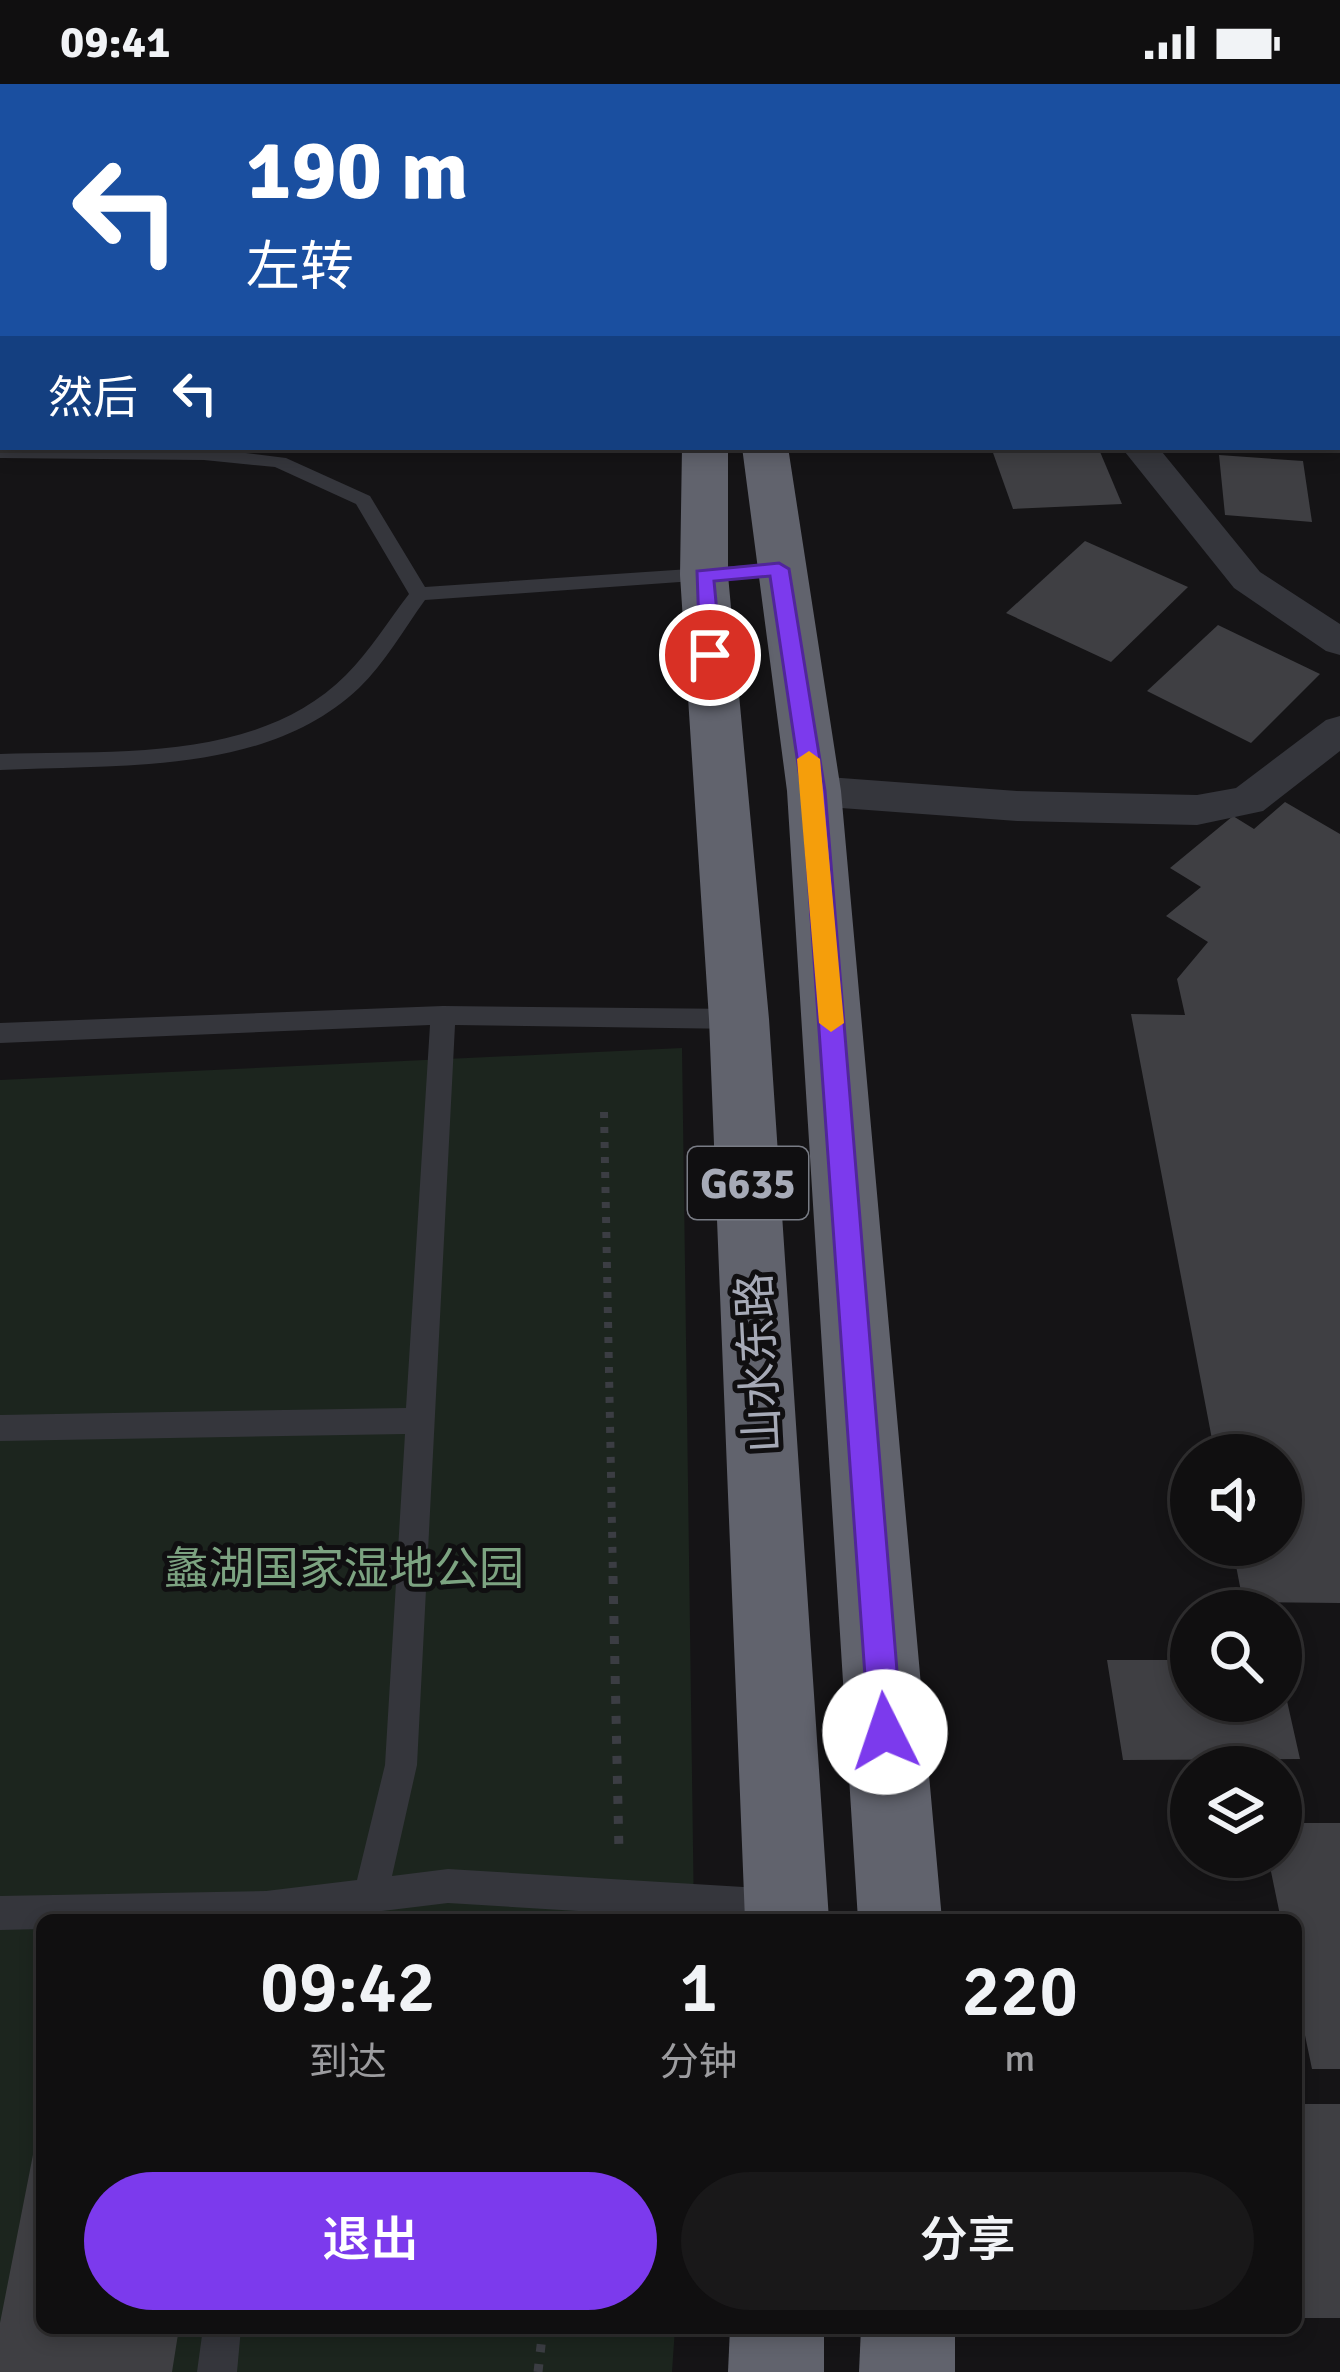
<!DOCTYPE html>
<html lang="zh">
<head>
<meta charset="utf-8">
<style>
  body { margin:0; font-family:Signika,"Noto Sans SC",sans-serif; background:#191819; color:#f1f3f6; height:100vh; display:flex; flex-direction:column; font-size:45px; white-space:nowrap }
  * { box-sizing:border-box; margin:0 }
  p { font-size:39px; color:#9c9c9f }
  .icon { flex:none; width:66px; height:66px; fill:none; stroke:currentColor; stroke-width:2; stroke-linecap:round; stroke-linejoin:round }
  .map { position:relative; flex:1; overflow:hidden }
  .drawer { position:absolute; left:36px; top:1830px; width:1266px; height:420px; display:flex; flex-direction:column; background:#100f10; border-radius:18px; box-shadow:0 6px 18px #0003,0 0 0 3px #302f30 }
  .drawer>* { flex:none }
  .guide { position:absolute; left:0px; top:0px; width:1341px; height:366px; box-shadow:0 6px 18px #0003,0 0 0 3px #302f30; background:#1a4fa0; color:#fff; overflow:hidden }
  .buttons { position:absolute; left:1170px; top:1350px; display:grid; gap:24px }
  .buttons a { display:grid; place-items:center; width:132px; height:132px; border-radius:50%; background:#100f10; box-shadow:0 6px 18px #0003,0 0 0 3px #302f30; font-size:60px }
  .pin { position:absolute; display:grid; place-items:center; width:102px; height:102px; color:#fff; margin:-51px; border:6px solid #fff; border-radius:50%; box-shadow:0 3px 12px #0007 }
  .me { position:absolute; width:132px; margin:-66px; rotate:356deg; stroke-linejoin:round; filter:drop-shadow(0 0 9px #0008) }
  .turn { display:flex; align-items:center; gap:42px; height:252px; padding:0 48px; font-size:54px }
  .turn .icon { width:156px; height:156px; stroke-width:2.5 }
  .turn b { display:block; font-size:84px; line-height:102px }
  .then { display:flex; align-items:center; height:114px; padding:0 48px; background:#0003; gap:24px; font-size:45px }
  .eta { display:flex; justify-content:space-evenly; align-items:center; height:204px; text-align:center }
  .eta b { font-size:72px; font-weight:600; line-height:84px }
  .cta { display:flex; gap:24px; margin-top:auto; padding:24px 48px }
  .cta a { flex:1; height:138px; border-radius:72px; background:#7c3aed; color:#fff; font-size:48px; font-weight:600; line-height:138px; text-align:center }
  .cta a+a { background:#191819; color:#f1f3f6 }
  .status { display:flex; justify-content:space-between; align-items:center; height:84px; padding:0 60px; background:#100f10; direction:ltr }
  .status svg { height:33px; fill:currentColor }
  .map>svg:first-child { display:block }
  .green { fill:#1c251e }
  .building { fill:#3f3f43 }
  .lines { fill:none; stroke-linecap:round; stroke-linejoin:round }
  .path-far1 { stroke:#3b3d43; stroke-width:8; stroke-dasharray:6 9; stroke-linecap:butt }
  .path { stroke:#3b3d43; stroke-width:9; stroke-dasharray:8 12; stroke-linecap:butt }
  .lane { fill:#35363c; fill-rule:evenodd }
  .street { fill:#35363c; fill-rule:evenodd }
  .highway { fill:#61636d; fill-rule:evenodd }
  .route { fill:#7c3aed; stroke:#51269a; stroke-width:3 }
  .slow { fill:#f59e0b }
  .labels { text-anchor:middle; stroke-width:10; stroke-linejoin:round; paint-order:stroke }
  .shield { fill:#100f11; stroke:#797c85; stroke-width:3 }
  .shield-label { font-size:42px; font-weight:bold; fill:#a6aab7 }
  .street-label { font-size:45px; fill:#a6aab7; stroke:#100f11 }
  .park-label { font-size:45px; fill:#7ca381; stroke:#100f11 }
</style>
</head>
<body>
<div class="status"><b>09:41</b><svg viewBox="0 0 49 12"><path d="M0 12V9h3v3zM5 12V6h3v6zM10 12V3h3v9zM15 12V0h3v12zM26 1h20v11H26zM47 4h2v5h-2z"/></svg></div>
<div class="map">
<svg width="1340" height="2288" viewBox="0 0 1340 2288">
  <rect width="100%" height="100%" fill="#151416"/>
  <!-- green -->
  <path class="green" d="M 682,964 L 694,1836 L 42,1836 L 42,2244 L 675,2244 L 672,2288 L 0,2288 L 0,996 Z"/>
  <!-- building -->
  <g class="building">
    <path d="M 1045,363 L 1098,363 L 1122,420 L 1013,425 L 992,366 Z"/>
    <path d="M 1219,371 L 1303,377 L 1312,438 L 1225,431 Z"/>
    <path d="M 1085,457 L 1188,503 L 1111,578 L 1006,529 Z"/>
    <path d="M 1218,541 L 1320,590 L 1251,659 L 1147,607 Z"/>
    <path d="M 1285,718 L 1340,750 L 1340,1519 L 1243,1518 L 1232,1461 L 1281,1461 L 1281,1371 L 1215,1371 L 1131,930 L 1185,931 L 1177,895 L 1208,858 L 1166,832 L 1201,803 L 1170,784 L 1233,732 L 1254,745 Z"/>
    <path d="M 1107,1576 L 1191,1576 L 1191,1617 L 1281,1617 L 1283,1599 L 1300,1675 L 1123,1676 Z"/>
    <path d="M 1281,1739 L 1340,1739 L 1340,1985 L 1312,1985 L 1296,1908 L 1296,1836 L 1281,1836 L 1268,1773 L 1281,1773 Z"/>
    <rect x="1296" y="2020" width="44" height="214"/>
    <path d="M 40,2035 L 42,2244 L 179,2244 L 172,2288 L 0,2288 L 0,2239 Z"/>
  </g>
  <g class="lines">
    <!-- path-far1 -->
    <path class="path-far1" d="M 604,1028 L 613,1495"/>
    <!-- path -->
    <g class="path">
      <path d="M 613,1492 L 619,1769"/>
      <path d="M 538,2288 L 543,2244"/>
    </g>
    <!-- lane -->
    <g class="lane">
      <path d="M 406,0 L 420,0 L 421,3 L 407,3 Z"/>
      <path d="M 3,189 L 3,199 L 0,200 L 0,190 Z"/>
      <path d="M 0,362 L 204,364 L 286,374 L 370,412 L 425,503 L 779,479 L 789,485 L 779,491 L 425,516 C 404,545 385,579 359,604 C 266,692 119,680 0,686 L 0,670 C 115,666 258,679 346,591 C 370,567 388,537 409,510 L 356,420 L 275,383 L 204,376 L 0,374 Z"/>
      <path d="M 443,922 L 739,925 L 751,935 L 739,945 L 455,941 L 417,1681 L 392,1792 L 448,1785 L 777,1805 L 789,1810 L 794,1822 L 789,1834 L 726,1836 L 448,1819 L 308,1836 L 42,1836 L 42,1845 L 0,1846 L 0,1812 L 266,1807 L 357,1796 L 385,1681 L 405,1350 L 0,1357 L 0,1331 L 406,1324 L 430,941 L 0,959 L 0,939 Z"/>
      <path d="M 203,2244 L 241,2244 L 237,2288 L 197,2288 Z"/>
    </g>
    <!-- street -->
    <g class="street">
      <path d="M 1013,0 L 1041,0 L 1042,3 L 1014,3 Z"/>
      <path d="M 1063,0 L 1102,0 L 1104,3 L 1065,3 Z"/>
      <path d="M 1338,86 L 1340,87 L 1340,105 L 1338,104 Z"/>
      <rect x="1338" y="266" width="2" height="21"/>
      <path d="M 1121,363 L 1158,363 L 1260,488 L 1340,540 L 1340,571 L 1326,567 L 1234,504 Z"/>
      <path d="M 1340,632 L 1340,667 L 1263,727 L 1197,741 L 1017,737 L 814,722 L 799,717 L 793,707 L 799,697 L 814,692 L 1017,707 L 1197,711 L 1236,704 L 1326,636 Z"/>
    </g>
    <!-- highway -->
    <g class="highway">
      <path d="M 625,0 L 661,0 L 662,3 L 626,3 Z"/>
      <path d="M 679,0 L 715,0 L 716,3 L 680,3 Z"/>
      <path d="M 682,363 L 728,363 L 728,491 L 769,935 L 829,1836 L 745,1836 L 709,935 L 680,491 Z"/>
      <path d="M 742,363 L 788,363 L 841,707 L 942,1836 L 858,1836 L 787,707 Z"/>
      <path d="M 730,2244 L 824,2244 L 824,2288 L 728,2288 Z"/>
      <path d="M 861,2244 L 955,2244 L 955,2288 L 859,2288 Z"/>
    </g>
  </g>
  <!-- route -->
  <path class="route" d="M 779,479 L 789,485 L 825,707 L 902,1648 L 897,1659 L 885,1664 L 874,1659 L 869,1648 L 802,707 L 770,492 L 714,497 L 721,571 L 710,577 L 700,571 L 697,487 Z"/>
  <!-- slow -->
  <path class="slow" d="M 809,667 L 820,675 L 844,939 L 831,948 L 819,939 L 797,675 Z"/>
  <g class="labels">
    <!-- shield labels -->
    <rect class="shield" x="688" y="1063" width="120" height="72" rx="9"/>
    <g class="shield-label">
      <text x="748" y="1114">G635</text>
    </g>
    <!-- street labels -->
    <g class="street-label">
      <text transform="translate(758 1279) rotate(-93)" y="16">山水东路</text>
    </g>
    <!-- park labels -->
    <g class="park-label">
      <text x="344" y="1500">蠡湖国家湿地公园</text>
    </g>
  </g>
</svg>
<div class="buttons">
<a><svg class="icon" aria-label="sound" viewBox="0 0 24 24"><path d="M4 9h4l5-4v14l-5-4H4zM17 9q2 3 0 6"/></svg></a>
<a><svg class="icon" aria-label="search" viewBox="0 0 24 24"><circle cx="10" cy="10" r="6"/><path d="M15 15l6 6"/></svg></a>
<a><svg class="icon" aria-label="layers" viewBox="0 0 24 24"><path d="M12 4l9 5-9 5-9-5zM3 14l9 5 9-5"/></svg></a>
</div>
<div class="pin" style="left:710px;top:571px;background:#d93025"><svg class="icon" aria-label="arrive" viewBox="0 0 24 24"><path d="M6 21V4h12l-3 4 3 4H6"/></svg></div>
<svg class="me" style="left:885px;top:1648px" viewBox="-20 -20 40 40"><circle r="19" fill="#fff"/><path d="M0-13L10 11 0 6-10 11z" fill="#7c3aed"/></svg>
<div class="guide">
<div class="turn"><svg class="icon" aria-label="left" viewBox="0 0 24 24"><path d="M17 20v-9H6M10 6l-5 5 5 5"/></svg><div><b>190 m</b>左转</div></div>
<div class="then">然后<svg class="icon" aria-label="left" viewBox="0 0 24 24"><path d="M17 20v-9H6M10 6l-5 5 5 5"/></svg></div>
</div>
<section class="drawer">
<div class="eta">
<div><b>09:42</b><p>到达</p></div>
<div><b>1</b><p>分钟</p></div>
<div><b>220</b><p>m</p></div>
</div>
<div class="cta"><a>退出</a><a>分享</a></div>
</section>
</div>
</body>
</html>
